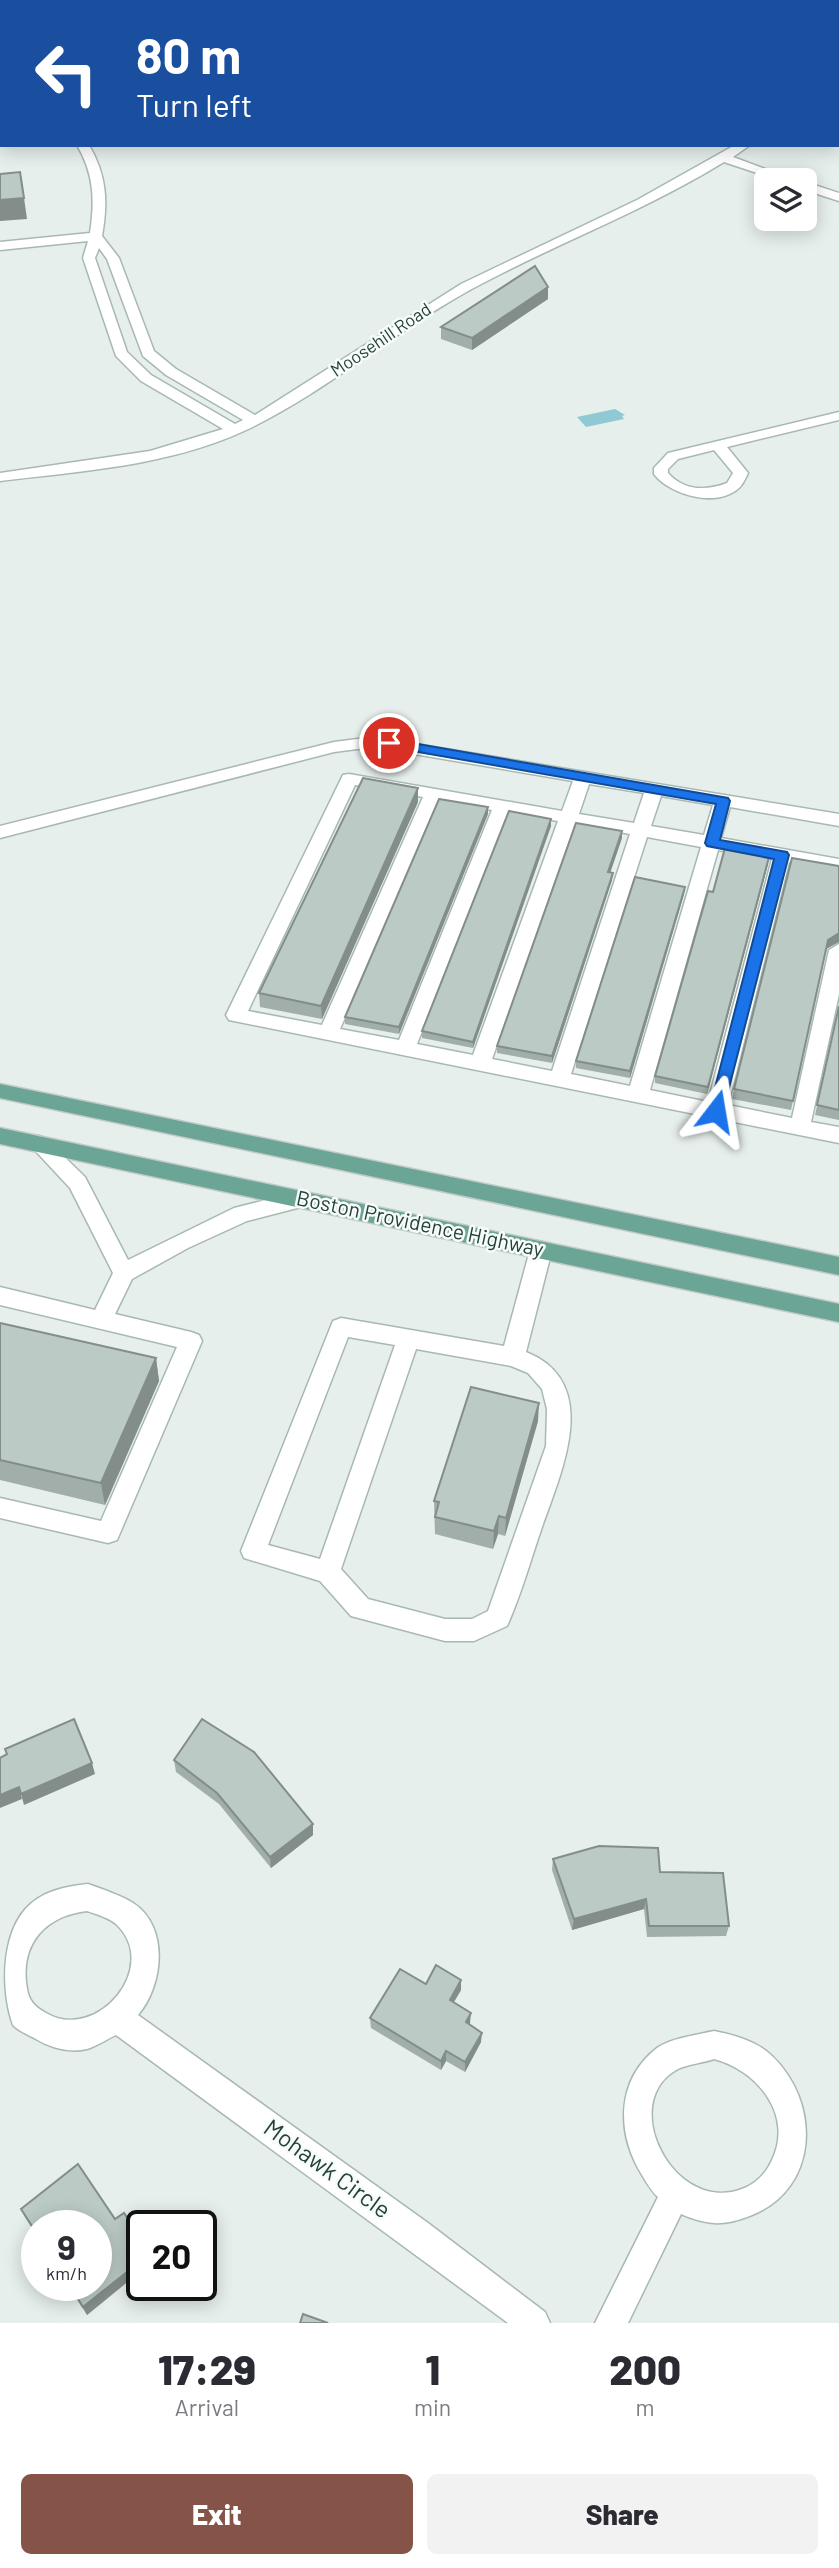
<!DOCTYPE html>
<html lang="en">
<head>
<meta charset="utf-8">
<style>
  body { margin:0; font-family:Barlow,sans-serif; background:#f2f2f3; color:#2b2b33; height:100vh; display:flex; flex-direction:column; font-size:26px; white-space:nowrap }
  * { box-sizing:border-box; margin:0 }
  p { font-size:23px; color:#7c7c81 }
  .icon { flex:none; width:38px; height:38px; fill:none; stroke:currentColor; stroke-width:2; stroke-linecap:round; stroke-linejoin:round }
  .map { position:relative; height:2323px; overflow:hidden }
  .side { display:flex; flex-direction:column; background:#fff; flex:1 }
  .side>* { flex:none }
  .top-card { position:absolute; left:0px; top:0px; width:840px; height:147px; box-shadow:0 4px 18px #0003; background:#1a4fa0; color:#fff; overflow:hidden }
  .fabs { position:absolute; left:754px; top:168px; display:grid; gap:14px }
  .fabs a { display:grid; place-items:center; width:63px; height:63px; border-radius:10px; background:#fff; box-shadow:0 4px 18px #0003; font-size:35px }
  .speed { position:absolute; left:21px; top:2210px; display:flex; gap:14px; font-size:35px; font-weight:700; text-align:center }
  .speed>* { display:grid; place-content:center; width:91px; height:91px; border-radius:50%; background:#fff; box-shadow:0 4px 18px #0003; line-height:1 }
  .speed small { font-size:18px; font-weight:400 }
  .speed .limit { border:4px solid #111; border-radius:10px; background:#fff; color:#111 }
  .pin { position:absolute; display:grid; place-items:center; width:60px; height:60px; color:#fff; margin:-30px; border:4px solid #fff; border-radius:50%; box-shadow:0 2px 7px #0007 }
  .me { position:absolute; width:77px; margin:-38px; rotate:14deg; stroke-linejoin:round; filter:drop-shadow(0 0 5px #0008) }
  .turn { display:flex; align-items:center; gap:24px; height:147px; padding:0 21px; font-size:32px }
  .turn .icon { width:91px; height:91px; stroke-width:2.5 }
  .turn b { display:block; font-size:49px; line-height:60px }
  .eta { display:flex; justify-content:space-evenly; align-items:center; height:119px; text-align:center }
  .eta b { font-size:42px; font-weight:800; line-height:49px }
  .button { display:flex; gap:14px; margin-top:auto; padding:14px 21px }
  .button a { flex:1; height:80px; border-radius:10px; background:#855347; color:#fff; font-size:28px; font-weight:800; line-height:80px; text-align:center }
  .button a+a { background:#f2f2f3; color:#2b2b33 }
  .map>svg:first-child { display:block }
  .water { fill:#8ec9d4 }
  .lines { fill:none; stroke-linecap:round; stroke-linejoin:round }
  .minor-casing { stroke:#a8b8b2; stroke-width:3 }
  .major-casing { stroke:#c2cac8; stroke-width:3 }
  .minor { fill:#fff; fill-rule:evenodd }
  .major { fill:#6aa596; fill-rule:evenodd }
  .wall { fill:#a1aea9 }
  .shaded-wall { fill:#838d89 }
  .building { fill:#bbcac4; stroke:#838d89; stroke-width:2 }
  .route { fill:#1a73e8; stroke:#114b97; stroke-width:2 }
  .labels { text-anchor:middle; stroke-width:5; stroke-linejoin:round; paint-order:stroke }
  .far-street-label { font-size:18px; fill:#24423a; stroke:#f7fbf9 }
  .street-label { font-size:21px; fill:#24423a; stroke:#f7fbf9 }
  .near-street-label { font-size:24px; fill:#24423a; stroke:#f7fbf9 }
</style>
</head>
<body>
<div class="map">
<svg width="839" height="2323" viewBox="0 0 839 2323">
  <rect width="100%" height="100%" fill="#e6efeb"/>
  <!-- water -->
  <path class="water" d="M 615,409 L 625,415 L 622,416 L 624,419 L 586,427 L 577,417 Z"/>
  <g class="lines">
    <!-- minor casing -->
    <g class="minor-casing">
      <g id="minor">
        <path d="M 611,0 L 624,0 L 625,2 L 612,2 Z"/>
        <path d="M 767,0 L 781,0 L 782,2 L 768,2 Z"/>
        <rect x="838" y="21" width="1" height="6"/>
        <rect x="838" y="103" width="1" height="6"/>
        <rect x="0" y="114" width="2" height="8"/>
        <path d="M 77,145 L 89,145 C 107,176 108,202 102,236 L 119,258 L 154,351 L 176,369 L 255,415 L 461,284 L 637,200 L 735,145 L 750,145 L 733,157 L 795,180 L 778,180 L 724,162 C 643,212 552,245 468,291 C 391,334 323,394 244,431 C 168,466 81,471 0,481 L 0,473 L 150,451 L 223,429 L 141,381 L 116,356 L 83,258 L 88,241 L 0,250 L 0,242 L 90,233 C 95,200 94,174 77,145 ZM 99,248 L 107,259 L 143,356 L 166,375 L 243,420 L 235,424 L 151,375 L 127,352 L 95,258 Z"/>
        <path d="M 805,182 L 839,193 L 839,201 L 805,190 Z"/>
        <path d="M 839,412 L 839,420 L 727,447 L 748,473 C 746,477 743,484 740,487 C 718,509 670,495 654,474 L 654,468 L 668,453 ZM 714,450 L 733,473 L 727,483 C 706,491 684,491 668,473 L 668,469 L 678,459 Z"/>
        <path d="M 373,737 L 839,814 L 839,826 L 730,807 L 721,838 L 839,859 L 839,871 L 789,862 L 728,1105 L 792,1118 L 829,950 L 839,944 L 839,994 L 811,1122 L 839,1127 L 839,1143 L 229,1020 L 226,1015 L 343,775 L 349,774 L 562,811 L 573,781 L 373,747 L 334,752 L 0,838 L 0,826 L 334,742 ZM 589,784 L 644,793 L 634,823 L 579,814 ZM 355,785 L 423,797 L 322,1025 L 248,1011 ZM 661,796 L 713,805 L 704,835 L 651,826 ZM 439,800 L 492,810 L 399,1040 L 340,1029 ZM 508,813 L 558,821 L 473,1055 L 417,1044 ZM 575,824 L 630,834 L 552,1071 L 492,1059 ZM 647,837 L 701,847 L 630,1086 L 571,1074 ZM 718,850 L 772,859 L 708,1102 L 650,1090 Z"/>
        <path d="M 39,1136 L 46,1139 L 85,1177 L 128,1260 L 234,1208 L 301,1191 L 309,1193 L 312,1199 L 309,1205 L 247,1221 L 188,1248 L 132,1279 L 115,1314 L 191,1332 L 199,1335 L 202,1341 L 120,1533 L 117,1540 L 108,1543 L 0,1518 L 0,1498 L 101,1521 L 177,1347 L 0,1305 L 0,1287 L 95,1310 L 113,1273 L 70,1188 L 29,1144 L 32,1139 Z"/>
        <path d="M 541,1242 L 549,1244 L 552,1250 L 526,1352 C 604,1383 560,1474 541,1530 C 530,1562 521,1595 507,1626 L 474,1641 L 445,1641 L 351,1616 L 320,1581 L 244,1558 L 241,1551 L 333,1321 L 341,1318 L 504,1346 L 530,1250 L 533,1244 ZM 348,1337 L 395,1345 L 320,1559 L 268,1545 ZM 416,1349 L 511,1366 L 528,1373 L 542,1389 L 547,1409 L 546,1446 L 488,1611 L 472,1619 L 445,1619 L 368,1599 L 341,1569 Z"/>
        <path d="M 88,1884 C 102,1889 120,1895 133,1903 C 170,1927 163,1986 138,2015 L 428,2223 L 545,2312 L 550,2323 L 508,2323 L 116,2035 C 107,2039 97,2046 87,2049 C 69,2053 51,2048 36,2039 C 29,2035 18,2031 13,2025 C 0,1989 0,1923 37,1899 C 52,1889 70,1886 88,1884 ZM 87,1911 C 96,1914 109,1918 116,1924 C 162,1967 96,2043 46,2013 C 35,2007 29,2001 27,1989 C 19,1944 45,1916 87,1911 Z"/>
        <path d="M 714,2031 C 734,2035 757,2041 772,2056 C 821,2103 819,2188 752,2215 C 725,2226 709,2226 681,2214 L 628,2323 L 595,2323 L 658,2197 C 651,2191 647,2183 642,2175 C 616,2133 616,2080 657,2048 C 671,2038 697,2035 714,2031 ZM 714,2059 C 757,2070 794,2115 772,2160 C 766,2174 755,2184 742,2189 C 674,2215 616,2102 678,2069 C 688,2064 703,2063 714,2059 Z"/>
      </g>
    </g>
    <!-- major casing -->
    <g class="major-casing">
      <g id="major">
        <path d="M 0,1084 L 839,1257 L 839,1275 L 0,1098 Z"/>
        <path d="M 0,1128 L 839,1304 L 839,1322 L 0,1144 Z"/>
      </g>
    </g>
    <!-- minor -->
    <use href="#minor" class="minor"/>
    <!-- major -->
    <use href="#major" class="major"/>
  </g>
  <!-- wall -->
  <g class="wall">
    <path d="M 548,299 L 472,350 L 441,339 L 441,327 Z"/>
    <path d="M 418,802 L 322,1019 L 260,1007 L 259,993 Z"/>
    <path d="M 488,814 L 399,1034 L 345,1024 L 345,1017 Z"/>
    <path d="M 551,819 L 551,826 L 473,1048 L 422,1038 L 422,1031 Z"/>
    <path d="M 622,838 L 610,873 L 612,880 L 552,1063 L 497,1053 L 497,1046 Z"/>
    <path d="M 768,864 L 707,1094 L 655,1083 L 655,1076 L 713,892 Z"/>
    <path d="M 839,866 L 839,942 L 826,949 L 791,1110 L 732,1099 L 734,1089 Z"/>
    <path d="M 685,887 L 684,894 L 630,1078 L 576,1068 L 576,1061 Z"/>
    <path d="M 839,1006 L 839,1120 L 815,1115 Z"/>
    <path d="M 0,1323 L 156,1358 L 159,1381 L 105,1505 L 0,1480 Z"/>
    <path d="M 538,1421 L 505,1536 L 498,1534 L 493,1549 L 435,1534 L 434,1501 Z"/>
    <path d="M 174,1760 L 313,1824 L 313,1835 L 271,1868 L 219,1804 L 176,1772 Z"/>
    <path d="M 553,1859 L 660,1872 L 729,1926 L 726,1936 L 647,1937 L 644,1909 L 572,1930 L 552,1870 Z"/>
    <path d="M 426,1984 L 461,1990 L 454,2002 L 470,2023 L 469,2024 L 481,2042 L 465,2072 L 446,2061 L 441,2070 L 371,2028 L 370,2018 Z"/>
    <path d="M 21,2209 L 115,2219 L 142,2240 L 142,2270 L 87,2315 L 68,2286 L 96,2286 L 37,2226 L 37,2236 L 25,2217 Z"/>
  </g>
  <!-- shaded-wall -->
  <g class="shaded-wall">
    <path d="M 24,198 L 27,219 L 0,221 L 0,200 Z"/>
    <path d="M 548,287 L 548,299 L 472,350 L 472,338 Z"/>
    <path d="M 418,788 L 418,802 L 322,1019 L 321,1006 Z"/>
    <path d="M 488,807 L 488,814 L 399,1034 L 399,1027 Z"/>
    <path d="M 551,819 L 551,826 L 473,1048 L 473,1042 Z"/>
    <path d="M 622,831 L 622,838 L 608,879 L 608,872 Z"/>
    <path d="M 769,857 L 768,864 L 707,1094 L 708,1087 Z"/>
    <path d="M 613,873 L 612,880 L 552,1063 L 552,1056 Z"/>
    <path d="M 685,887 L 684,894 L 630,1078 L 630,1071 Z"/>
    <path d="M 839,933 L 839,942 L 826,949 L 791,1110 L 828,940 Z"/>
    <path d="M 156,1358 L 159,1381 L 105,1505 L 101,1483 Z"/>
    <path d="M 539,1403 L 538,1421 L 505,1536 L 506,1518 Z"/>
    <path d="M 499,1516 L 498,1534 L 493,1549 L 494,1531 Z"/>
    <path d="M 92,1763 L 95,1774 L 24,1805 L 21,1794 Z"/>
    <path d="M 19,1787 L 22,1799 L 0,1808 L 0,1795 Z"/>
    <path d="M 313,1824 L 313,1835 L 271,1868 L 270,1857 Z"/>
    <path d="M 646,1899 L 644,1909 L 572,1930 L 574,1919 Z"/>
    <path d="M 461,1980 L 461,1990 L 449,2010 L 450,2000 Z"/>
    <path d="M 471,2013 L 470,2023 L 465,2032 L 466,2022 Z"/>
    <path d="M 482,2033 L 481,2042 L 465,2072 L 465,2062 Z"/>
    <path d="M 446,2051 L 446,2061 L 441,2070 L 441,2061 Z"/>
    <path d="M 142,2260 L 142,2270 L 87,2315 L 83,2307 Z"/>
  </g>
  <!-- building -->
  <g class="building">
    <path d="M 20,172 L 24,198 L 0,200 L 0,174 Z"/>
    <path d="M 535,266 L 548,287 L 472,338 L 441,327 Z"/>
    <path d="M 363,778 L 418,788 L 321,1006 L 259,993 Z"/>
    <path d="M 439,799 L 488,807 L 399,1027 L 345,1017 Z"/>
    <path d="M 509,811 L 551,819 L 473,1042 L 422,1031 Z"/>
    <path d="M 576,823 L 622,831 L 608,872 L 613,873 L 552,1056 L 497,1046 Z"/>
    <path d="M 725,848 L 766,855 L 769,857 L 708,1087 L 655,1076 L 708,891 L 713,892 Z"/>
    <path d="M 792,858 L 839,866 L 839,933 L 828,940 L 793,1101 L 734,1089 Z"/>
    <path d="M 635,877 L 685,887 L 630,1071 L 576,1061 Z"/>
    <path d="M 839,1006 L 839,1110 L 817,1105 Z"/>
    <path d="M 0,1323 L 156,1358 L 101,1483 L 0,1460 Z"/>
    <path d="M 471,1387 L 539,1403 L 506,1518 L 499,1516 L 494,1531 L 435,1517 L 439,1502 L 434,1501 Z"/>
    <path d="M 74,1719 L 92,1763 L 21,1794 L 19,1787 L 0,1795 L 0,1758 L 7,1754 L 5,1749 Z"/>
    <path d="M 202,1719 L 254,1752 L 313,1824 L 270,1857 L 217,1793 L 174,1760 Z"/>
    <path d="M 599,1846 L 658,1848 L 660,1872 L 723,1873 L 729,1926 L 649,1926 L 646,1899 L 574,1919 L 553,1859 Z"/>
    <path d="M 436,1965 L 461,1980 L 450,2000 L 471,2013 L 466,2022 L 482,2033 L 465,2062 L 446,2051 L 441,2061 L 370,2018 L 400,1969 L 426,1984 Z"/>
    <path d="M 78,2164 L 115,2219 L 124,2213 L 142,2240 L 142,2260 L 83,2307 L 70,2286 L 96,2286 L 96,2226 L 37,2226 L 37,2234 L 21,2209 Z"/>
    <path d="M 303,2314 L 328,2323 L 300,2323 Z"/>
  </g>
  <!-- route -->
  <path class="route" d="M 389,739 L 728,798 L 730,801 L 720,840 L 787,852 L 789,855 L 722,1115 L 711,1115 L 709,1111 L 774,859 L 707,846 L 705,843 L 716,804 L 384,746 L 382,743 Z"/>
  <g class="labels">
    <!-- far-street labels -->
    <g class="far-street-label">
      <text transform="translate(381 340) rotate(-34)" y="6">Moosehill Road</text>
    </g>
    <!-- street labels -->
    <g class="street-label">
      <text transform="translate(420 1224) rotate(12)" y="7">Boston Providence Highway</text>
    </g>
    <!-- near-street labels -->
    <g class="near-street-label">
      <text transform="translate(327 2169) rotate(36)" y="8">Mohawk Circle</text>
    </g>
  </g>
</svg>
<div class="fabs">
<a><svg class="icon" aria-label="layers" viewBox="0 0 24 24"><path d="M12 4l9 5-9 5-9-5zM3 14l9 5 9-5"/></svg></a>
</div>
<div class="speed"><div>9<small>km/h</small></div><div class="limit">20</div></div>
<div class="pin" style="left:389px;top:743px;background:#d93025"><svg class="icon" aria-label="arrive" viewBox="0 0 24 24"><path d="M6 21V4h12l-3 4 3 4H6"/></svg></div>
<svg class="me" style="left:716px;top:1111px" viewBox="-20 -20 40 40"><path d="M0-17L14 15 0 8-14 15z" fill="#1a73e8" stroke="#fff" stroke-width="4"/></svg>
<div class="top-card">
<div class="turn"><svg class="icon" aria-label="left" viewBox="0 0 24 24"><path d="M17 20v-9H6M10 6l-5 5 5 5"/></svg><div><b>80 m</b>Turn left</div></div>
</div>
</div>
<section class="side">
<div class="eta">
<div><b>17:29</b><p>Arrival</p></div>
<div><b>1</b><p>min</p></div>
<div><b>200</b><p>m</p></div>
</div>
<div class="button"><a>Exit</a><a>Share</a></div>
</section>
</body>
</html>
